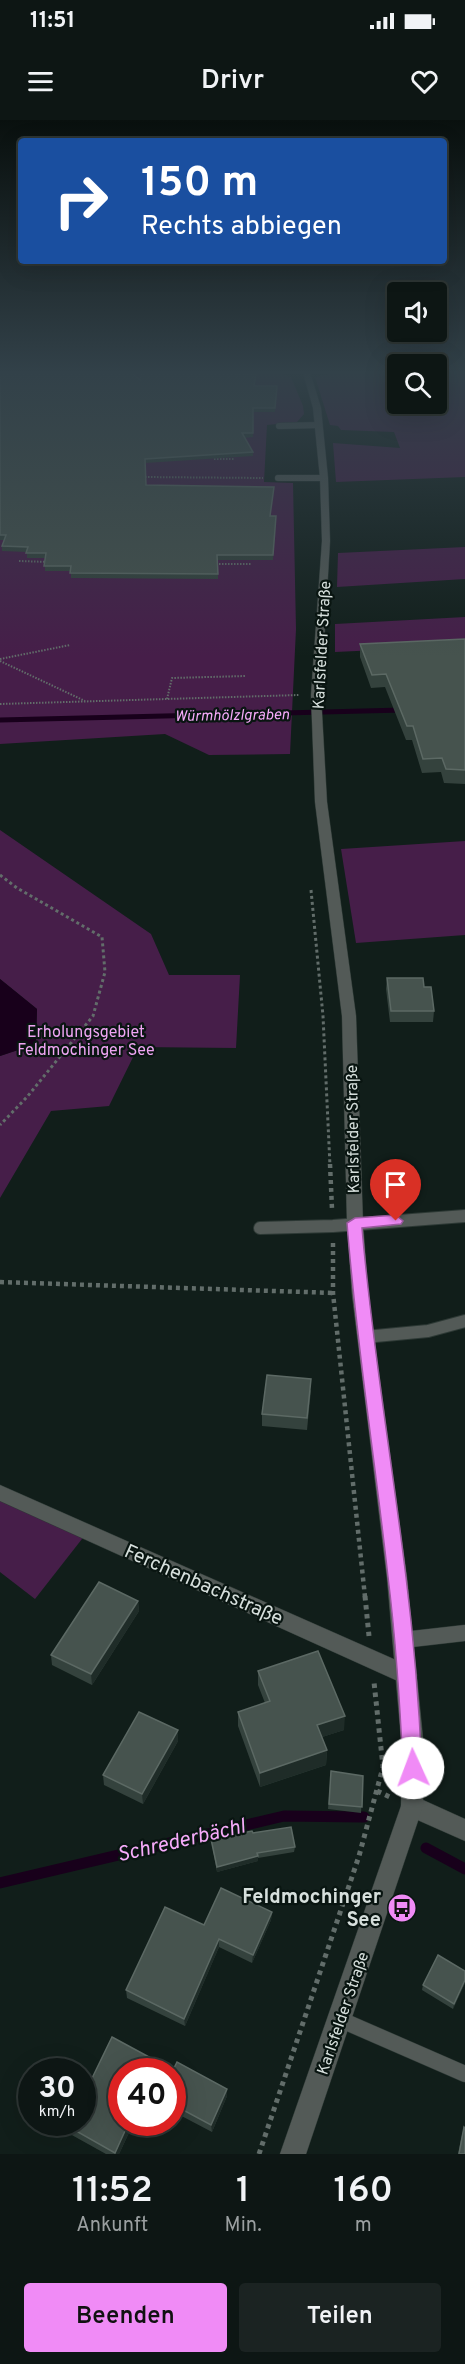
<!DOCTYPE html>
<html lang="de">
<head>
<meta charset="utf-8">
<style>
  body { margin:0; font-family:Overpass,sans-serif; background:#1b2322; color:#f1f3f6; height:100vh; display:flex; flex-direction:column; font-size:22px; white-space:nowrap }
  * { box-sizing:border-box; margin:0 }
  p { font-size:20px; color:#9a9fa0 }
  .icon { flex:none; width:33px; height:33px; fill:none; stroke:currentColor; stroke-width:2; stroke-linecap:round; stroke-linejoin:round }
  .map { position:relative; height:2034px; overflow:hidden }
  .side { display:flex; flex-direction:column; background:#0d1614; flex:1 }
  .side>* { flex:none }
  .hud { position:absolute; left:18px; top:18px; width:429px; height:126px; border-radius:6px; box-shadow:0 6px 24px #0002,0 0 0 2px #2d3534; background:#1a4fa0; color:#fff; overflow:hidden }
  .buttons { position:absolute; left:387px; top:162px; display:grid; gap:12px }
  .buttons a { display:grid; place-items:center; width:60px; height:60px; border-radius:6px; background:#0d1614; box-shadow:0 6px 24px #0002,0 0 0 2px #2d3534; font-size:30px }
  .speed { position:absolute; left:18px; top:1938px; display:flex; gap:12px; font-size:30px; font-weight:700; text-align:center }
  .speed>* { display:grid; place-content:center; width:78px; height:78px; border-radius:50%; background:#0d1614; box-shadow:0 6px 24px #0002,0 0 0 2px #2d3534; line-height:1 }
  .speed small { font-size:15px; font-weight:400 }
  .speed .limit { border:9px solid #d22; background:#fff; color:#111 }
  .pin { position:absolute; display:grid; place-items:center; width:51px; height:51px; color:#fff; margin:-62px -26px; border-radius:50% 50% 50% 0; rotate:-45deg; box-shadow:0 0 6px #0007 }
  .pin .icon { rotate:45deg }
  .me { position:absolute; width:66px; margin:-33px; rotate:358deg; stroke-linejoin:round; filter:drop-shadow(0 0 4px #0008) }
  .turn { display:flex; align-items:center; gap:21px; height:126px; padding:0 24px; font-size:27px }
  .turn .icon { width:78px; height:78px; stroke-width:2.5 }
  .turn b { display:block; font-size:42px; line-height:51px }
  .eta { display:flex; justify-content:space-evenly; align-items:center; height:102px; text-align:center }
  .eta b { font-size:36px; font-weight:600; line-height:42px }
  .button { display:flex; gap:12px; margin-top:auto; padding:12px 24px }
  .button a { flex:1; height:69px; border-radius:6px; background:#f08bf6; color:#111; font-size:24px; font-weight:600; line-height:69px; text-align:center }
  .button a+a { background:#1b2322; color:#f1f3f6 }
  .status { display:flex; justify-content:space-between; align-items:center; height:42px; padding:0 30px; background:#0d1614; direction:ltr }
  .status svg { height:16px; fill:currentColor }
  header { display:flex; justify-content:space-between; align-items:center; height:78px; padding:0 24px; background:#0d1614; font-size:27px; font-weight:600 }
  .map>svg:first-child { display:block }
  .green { fill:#461e49 }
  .water { fill:#18001b }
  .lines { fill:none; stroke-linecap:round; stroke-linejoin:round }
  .stream-far1 { stroke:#18001b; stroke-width:5 }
  .stream { stroke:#18001b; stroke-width:11 }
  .service-far2-casing { stroke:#2d3935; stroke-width:7 }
  .service-far1-casing { stroke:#2d3935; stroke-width:14 }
  .service-casing { stroke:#2d3935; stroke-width:17 }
  .minor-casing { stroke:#2d3935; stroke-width:1 }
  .tertiary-casing { stroke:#2d3935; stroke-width:1 }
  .path-far3 { stroke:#626d6a; stroke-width:2; stroke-dasharray:1.5 1.5; stroke-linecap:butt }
  .path-far2 { stroke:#626d6a; stroke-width:3; stroke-dasharray:3 3; stroke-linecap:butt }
  .path-far1 { stroke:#626d6a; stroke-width:4.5; stroke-dasharray:4 4; stroke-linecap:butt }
  .path { stroke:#626d6a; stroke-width:5; stroke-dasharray:4.5 4.5; stroke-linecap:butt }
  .service-far2 { stroke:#535a57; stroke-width:6 }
  .service-far1 { stroke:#535a57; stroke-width:12 }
  .service { stroke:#535a57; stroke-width:16 }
  .minor { fill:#535a57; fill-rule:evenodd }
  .tertiary { fill:#535a57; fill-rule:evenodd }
  .wall { fill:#34423d }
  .shaded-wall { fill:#1f2c28 }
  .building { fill:#46534e; stroke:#5c6964; stroke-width:1.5 }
  .route { fill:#f08bf6; stroke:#9c5aa0; stroke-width:1.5 }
  .labels { text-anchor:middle; stroke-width:4.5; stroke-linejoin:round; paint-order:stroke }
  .far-water-label { font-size:15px; font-style:italic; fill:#f6abfa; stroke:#091511 }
  .street-label { font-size:16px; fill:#d6dfdc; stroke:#091511 }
  .park-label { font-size:16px; fill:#efa5f3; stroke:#091511 }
  .near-street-label { font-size:20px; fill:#d6dfdc; stroke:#091511 }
  .near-poi-label { font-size:20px; font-weight:bold; fill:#d6dfdc; stroke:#091511; text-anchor:end }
  .near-water-label { font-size:21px; font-style:italic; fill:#f6abfa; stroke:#091511 }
</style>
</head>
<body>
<div class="status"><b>11:51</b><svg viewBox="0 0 49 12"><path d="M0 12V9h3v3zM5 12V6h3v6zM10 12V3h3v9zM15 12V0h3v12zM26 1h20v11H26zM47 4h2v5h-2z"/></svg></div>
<header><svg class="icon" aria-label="menu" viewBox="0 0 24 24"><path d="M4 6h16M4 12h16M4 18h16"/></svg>Drivr<svg class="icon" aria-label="heart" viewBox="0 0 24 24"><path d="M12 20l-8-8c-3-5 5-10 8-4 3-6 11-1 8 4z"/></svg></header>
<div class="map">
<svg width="465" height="2034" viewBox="0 0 465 2034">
  <rect width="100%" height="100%" fill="#111e1a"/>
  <!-- green -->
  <g class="green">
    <path d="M 0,252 L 277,252 L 291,257 L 303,286 L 304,294 L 297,302 L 267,305 L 264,362 L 293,363 L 296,509 L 290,634 L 209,635 L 165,614 L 0,624 Z"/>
    <path d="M 338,252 L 397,252 L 398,284 L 436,284 L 437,252 L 465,253 L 465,357 L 336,362 L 333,323 L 400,328 L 394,312 L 341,310 L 338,306 L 330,305 L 315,257 Z"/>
    <path d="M 465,427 L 465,459 L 337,467 L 338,433 Z"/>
    <path d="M 465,497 L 465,526 L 335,532 L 335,504 Z"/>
    <path d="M 0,710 L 151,814 L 169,855 L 240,855 L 236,928 L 138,927 L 109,986 L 51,991 L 0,1078 L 0,936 L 36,924 L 37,889 L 0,859 Z"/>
    <path d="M 465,721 L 465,815 L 356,823 L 341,729 Z"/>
    <path d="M 0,1370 L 89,1410 L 35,1479 L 0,1452 Z"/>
  </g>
  <!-- water -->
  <path class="water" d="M 0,859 L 37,889 L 36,924 L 0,936 Z"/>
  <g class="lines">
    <!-- stream-far1 -->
    <path class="stream-far1" d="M 0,600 L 403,590"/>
    <!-- stream -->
    <g class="stream">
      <path d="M 426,1728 L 465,1749"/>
      <path d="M 0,1763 L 284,1696 L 364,1697"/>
    </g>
    <!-- service-far2 casing -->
    <g class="service-far2-casing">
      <g id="service-far2">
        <path d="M 279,306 L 319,305"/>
        <path d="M 278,358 L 324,358"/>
      </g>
    </g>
    <!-- service-far1 casing -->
    <g class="service-far1-casing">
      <g id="service-far1">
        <path d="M 260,1108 L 333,1106 L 465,1096"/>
        <path d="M 365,1217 L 428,1211 L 465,1201"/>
      </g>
    </g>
    <!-- service casing -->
    <g class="service-casing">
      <g id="service">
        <path d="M 403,1520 L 465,1513"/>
        <path d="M 339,1899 L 465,1954"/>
      </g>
    </g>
    <!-- minor casing -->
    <g class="minor-casing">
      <g id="minor">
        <path d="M 0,1365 L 414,1548 L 417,1555 L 414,1562 L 407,1564 L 400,1562 L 0,1381 Z"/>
        <path d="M 412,1675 L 465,1699 L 465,1721 L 404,1694 L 401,1686 L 404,1678 Z"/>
      </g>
    </g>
    <!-- tertiary casing -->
    <g class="tertiary-casing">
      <path id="tertiary" d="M 303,252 L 310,252 L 321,288 L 328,358 L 330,421 L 321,575 L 327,682 L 356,896 L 363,1103 L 368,1174 L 407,1458 L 424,1629 L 423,1686 L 306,2034 L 280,2034 L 401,1686 L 402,1629 L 387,1458 L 352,1174 L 347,1103 L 342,896 L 315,682 L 311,575 L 322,421 L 320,358 L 313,288 Z"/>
    </g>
    <!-- path-far3 -->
    <g class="path-far3">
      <path d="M 214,339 L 234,339"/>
      <path d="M 142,357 L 263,358"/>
      <path d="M 19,441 L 49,442"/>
      <path d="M 213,444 L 251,444"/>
      <path d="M 0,539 L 70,525"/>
      <path d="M 0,541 L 85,581"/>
      <path d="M 167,579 L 172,558 L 246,556"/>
      <path d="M 0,584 L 299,575"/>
    </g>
    <!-- path-far2 -->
    <g class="path-far2">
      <path d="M 0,755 L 17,768 L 102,817 L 105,852 L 93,896 L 27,977 L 0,1005"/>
      <path d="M 311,770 L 323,896 L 330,1046"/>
    </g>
    <!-- path-far1 -->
    <g class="path-far1">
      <path d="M 330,1044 L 332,1089"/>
      <path d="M 333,1123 L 333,1173 L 365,1477"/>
      <path d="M 0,1162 L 335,1173"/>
    </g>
    <!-- path -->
    <g class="path">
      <path d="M 365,1476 L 369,1516"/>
      <path d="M 377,1671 L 390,1677"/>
      <path d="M 259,2034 L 359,1736 L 383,1647 L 374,1562"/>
    </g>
    <!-- service-far2 -->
    <use href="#service-far2" class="service-far2"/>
    <!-- service-far1 -->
    <use href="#service-far1" class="service-far1"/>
    <!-- service -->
    <use href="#service" class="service"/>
    <!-- minor -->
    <use href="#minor" class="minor"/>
    <!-- tertiary -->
    <use href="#tertiary" class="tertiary"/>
  </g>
  <!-- wall -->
  <g class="wall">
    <path d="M 0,252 L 140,260 L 256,258 L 255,266 L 277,266 L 275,292 L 253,292 L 253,317 L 245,318 L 253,332 L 253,336 L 145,343 L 146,365 L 274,367 L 270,396 L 276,396 L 273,440 L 218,440 L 218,459 L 71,458 L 71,451 L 45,451 L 45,438 L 27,438 L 27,432 L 2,431 L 2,426 L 4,420 L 0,420 Z"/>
    <path d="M 465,519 L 465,664 L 444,663 L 441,652 L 422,653 L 412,620 L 406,620 L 385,567 L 371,568 L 360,537 L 360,524 Z"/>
    <path d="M 387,858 L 424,867 L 434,891 L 433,902 L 390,902 L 386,869 Z"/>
    <path d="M 311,1270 L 307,1310 L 262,1306 L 262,1294 Z"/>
    <path d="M 138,1481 L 139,1491 L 92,1565 L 52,1545 L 51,1535 Z"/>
    <path d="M 258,1551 L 344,1610 L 322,1617 L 327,1630 L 326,1645 L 260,1667 L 238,1606 L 238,1592 L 265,1583 L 258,1565 Z"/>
    <path d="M 178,1610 L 178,1621 L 143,1684 L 104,1665 L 103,1655 Z"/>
    <path d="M 331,1651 L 363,1656 L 361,1693 L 328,1689 Z"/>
    <path d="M 253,1713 L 295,1727 L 294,1732 L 258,1738 L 258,1741 L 217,1752 L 211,1719 Z"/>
    <path d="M 272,1792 L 271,1800 L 252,1843 L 219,1827 L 185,1906 L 127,1878 L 126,1870 L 204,1805 Z"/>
    <path d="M 465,1851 L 465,1863 L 453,1889 L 422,1870 L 423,1865 Z"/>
    <path d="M 112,1917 L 173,1950 L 177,1942 L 227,1969 L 227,1976 L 212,2012 L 172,1991 L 172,1952 L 122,1952 L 122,2002 L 134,2002 L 119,2034 L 106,2034 L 70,2014 L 69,2007 L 71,2002 L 82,2002 L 82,1979 Z"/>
    <path d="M 464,2007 L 465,2034 L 458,2034 L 461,2019 Z"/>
  </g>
  <!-- shaded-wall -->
  <g class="shaded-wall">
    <path d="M 138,1481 L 139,1491 L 92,1565 L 91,1554 Z"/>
    <path d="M 345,1596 L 344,1610 L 316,1619 L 317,1605 Z"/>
    <path d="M 178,1610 L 178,1621 L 143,1684 L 142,1674 Z"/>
    <path d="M 327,1630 L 326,1645 L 260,1667 L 260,1653 Z"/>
    <path d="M 258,1736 L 258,1741 L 217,1752 L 217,1747 Z"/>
    <path d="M 272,1792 L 271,1800 L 252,1843 L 253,1835 Z"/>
    <path d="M 219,1819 L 219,1827 L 185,1906 L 184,1899 Z"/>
    <path d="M 465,1860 L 465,1863 L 453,1889 L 454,1884 Z"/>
    <path d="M 227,1969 L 227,1976 L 212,2012 L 211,2005 Z"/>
    <path d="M 129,2002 L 134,2002 L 119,2034 L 115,2034 Z"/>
  </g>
  <!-- building -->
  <g class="building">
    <path d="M 0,252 L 131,252 L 140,260 L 142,252 L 256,254 L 254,266 L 277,266 L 275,288 L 253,288 L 253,313 L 242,313 L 253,332 L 145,339 L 146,365 L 274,367 L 270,396 L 276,396 L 273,435 L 217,435 L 218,454 L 70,453 L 71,446 L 44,446 L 46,433 L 26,433 L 28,427 L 2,426 L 6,415 L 0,415 Z"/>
    <path d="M 465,519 L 465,650 L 446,649 L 442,638 L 423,639 L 413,606 L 407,606 L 386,554 L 372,555 L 360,524 Z"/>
    <path d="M 387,858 L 423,858 L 424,867 L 431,867 L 434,891 L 391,891 Z"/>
    <path d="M 267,1255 L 311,1259 L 307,1298 L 262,1294 Z"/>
    <path d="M 99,1462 L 138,1481 L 91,1554 L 51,1535 Z"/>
    <path d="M 318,1531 L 345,1596 L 317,1605 L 327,1630 L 260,1653 L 238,1592 L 270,1581 L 258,1551 Z"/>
    <path d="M 139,1592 L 178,1610 L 142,1674 L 103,1655 Z"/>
    <path d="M 331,1651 L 363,1656 L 362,1687 L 329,1684 Z"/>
    <path d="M 291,1707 L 295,1727 L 257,1733 L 258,1736 L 217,1747 L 211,1719 L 252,1711 L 253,1713 Z"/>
    <path d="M 221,1768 L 272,1792 L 253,1835 L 219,1819 L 184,1899 L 126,1870 L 165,1787 L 204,1805 Z"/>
    <path d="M 438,1835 L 465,1851 L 465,1860 L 454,1884 L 423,1865 Z"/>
    <path d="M 112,1917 L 173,1950 L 177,1942 L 227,1969 L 211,2005 L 172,1984 L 172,1952 L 122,1952 L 122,2002 L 129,2002 L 115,2033 L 69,2007 L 71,2002 L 82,2002 L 82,1979 Z"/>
    <path d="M 464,2007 L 465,2008 L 465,2034 L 459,2034 Z"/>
  </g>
  <!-- sky -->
  <linearGradient id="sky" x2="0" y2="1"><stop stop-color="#09100e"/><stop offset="0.47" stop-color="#324149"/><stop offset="1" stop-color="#324149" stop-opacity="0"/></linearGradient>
  <rect width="465" height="537" fill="url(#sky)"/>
  <!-- route -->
  <path class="route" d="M 396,1095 L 403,1101 L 401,1104 L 362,1108 C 372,1225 392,1341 406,1457 C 414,1521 419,1584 422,1648 L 420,1655 L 413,1658 L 406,1655 L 403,1648 C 400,1584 396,1521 388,1457 C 375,1339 356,1222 347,1103 L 355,1098 Z"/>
  <!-- icons -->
  <defs>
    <g id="bus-disc" transform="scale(1.5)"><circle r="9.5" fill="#f08bf6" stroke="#091511"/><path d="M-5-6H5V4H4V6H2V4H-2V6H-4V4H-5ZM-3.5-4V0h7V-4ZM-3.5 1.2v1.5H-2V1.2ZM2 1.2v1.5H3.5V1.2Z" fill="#111"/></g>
  </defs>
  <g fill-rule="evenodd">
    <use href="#bus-disc" x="402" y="1788"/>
  </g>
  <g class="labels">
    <!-- far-water labels -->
    <g class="far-water-label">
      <text transform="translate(232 595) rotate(-1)" y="5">Würmhölzlgraben</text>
    </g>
    <!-- street labels -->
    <g class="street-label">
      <text transform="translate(321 525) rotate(-87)" y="6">Karlsfelder Straße</text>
      <text transform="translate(352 1009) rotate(-91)" y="6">Karlsfelder Straße</text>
      <text transform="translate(342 1893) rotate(-71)" y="6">Karlsfelder Straße</text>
    </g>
    <!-- park labels -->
    <g class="park-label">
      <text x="86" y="917">Erholungsgebiet<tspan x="86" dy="18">Feldmochinger See</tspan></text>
    </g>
    <!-- near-street labels -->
    <g class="near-street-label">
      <text transform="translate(204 1464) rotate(24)" y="7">Ferchenbachstraße</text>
    </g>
    <!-- near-poi labels -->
    <g class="near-poi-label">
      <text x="381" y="1783">Feldmochinger<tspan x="381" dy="23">See</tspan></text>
    </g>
    <!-- near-water labels -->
    <g class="near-water-label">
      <text transform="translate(181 1720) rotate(-13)" y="7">Schrederbächl</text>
    </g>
  </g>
</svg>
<div class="buttons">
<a><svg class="icon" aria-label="sound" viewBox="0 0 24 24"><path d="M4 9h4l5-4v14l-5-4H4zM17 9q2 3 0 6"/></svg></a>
<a><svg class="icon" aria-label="search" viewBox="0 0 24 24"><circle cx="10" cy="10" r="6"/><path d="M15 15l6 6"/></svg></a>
</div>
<div class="speed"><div>30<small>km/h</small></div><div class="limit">40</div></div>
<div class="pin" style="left:396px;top:1101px;background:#d93025"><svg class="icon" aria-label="arrive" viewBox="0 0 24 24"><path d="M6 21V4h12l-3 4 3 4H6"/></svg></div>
<svg class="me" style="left:413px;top:1648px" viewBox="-20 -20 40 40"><circle r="19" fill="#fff"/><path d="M0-13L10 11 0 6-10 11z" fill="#f08bf6"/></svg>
<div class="hud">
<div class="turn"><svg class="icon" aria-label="right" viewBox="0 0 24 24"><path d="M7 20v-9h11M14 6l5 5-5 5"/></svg><div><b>150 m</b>Rechts abbiegen</div></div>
</div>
</div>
<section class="side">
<div class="eta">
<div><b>11:52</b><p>Ankunft</p></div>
<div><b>1</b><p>Min.</p></div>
<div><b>160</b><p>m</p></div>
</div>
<div class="button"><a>Beenden</a><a>Teilen</a></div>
</section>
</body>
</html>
